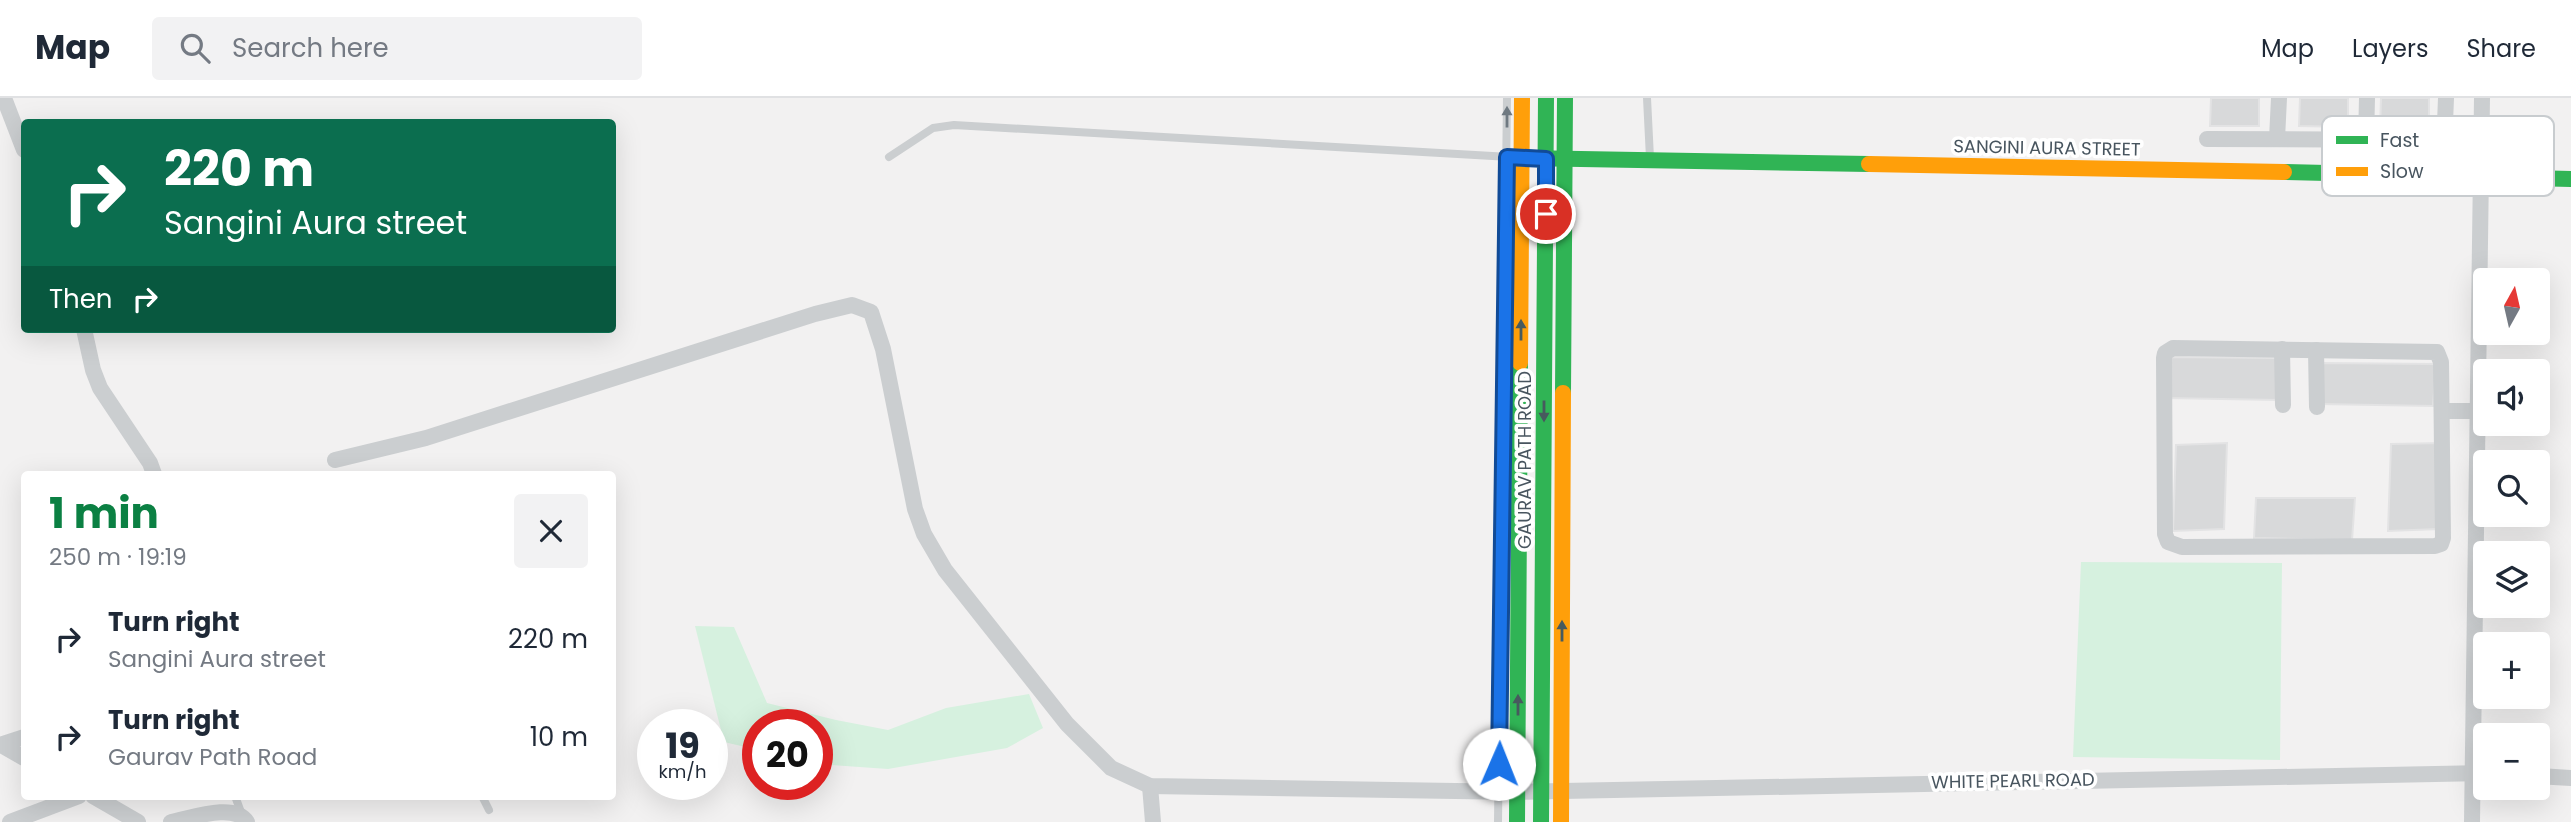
<!DOCTYPE html>
<html lang="en">
<head>
<meta charset="utf-8">
<style>
  body { margin:0; font-family:Poppins,sans-serif; background:#f2f2f3; color:#1f2937; height:100vh; display:flex; flex-direction:column; font-size:26px; white-space:nowrap }
  * { box-sizing:border-box; margin:0 }
  p { font-size:23px; color:#747a83 }
  .icon { flex:none; width:38px; height:38px; fill:none; stroke:currentColor; stroke-width:2; stroke-linecap:round; stroke-linejoin:round }
  .map { position:relative; flex:1; overflow:hidden }
  .details { position:absolute; left:21px; top:373px; width:595px; height:329px; display:flex; flex-direction:column; background:#fff; border-radius:7px; box-shadow:0 7px 28px #0002 }
  .details>* { flex:none }
  .guide { position:absolute; left:21px; top:21px; width:595px; height:214px; border-radius:7px; box-shadow:0 7px 28px #0002; background:#0b6e4f; color:#fff; overflow:hidden }
  .needle { width:46px; rotate:8deg }
  .buttons { position:absolute; left:2473px; top:170px; display:grid; gap:14px }
  .buttons a { display:grid; place-items:center; width:77px; height:77px; border-radius:7px; background:#fff; box-shadow:0 7px 28px #0002; font-size:35px }
  .speed { position:absolute; left:637px; top:611px; display:flex; gap:14px; font-size:35px; font-weight:700; text-align:center }
  .speed>* { display:grid; place-content:center; width:91px; height:91px; border-radius:50%; background:#fff; box-shadow:0 7px 28px #0002; line-height:1 }
  .speed small { font-size:18px; font-weight:400 }
  .speed .limit { border:10px solid #d22; background:#fff; color:#111 }
  .pin { position:absolute; display:grid; place-items:center; width:60px; height:60px; color:#fff; margin:-30px; border:4px solid #fff; border-radius:50%; box-shadow:0 2px 7px #0007 }
  .me { position:absolute; width:77px; margin:-38px; rotate:1deg; stroke-linejoin:round; filter:drop-shadow(0 0 5px #0008) }
  .turn { display:flex; align-items:center; gap:24px; height:147px; padding:0 28px; font-size:32px }
  .turn .icon { width:91px; height:91px; stroke-width:2.5 }
  .turn b { display:block; font-size:49px; line-height:60px }
  .then { display:flex; align-items:center; height:66px; padding:0 28px; background:#0003; gap:14px; font-size:26px }
  .round { display:grid; place-items:center; flex:none; width:74px; height:74px; border-radius:7px; background:#f2f2f3 }
  .head { display:flex; align-items:center; justify-content:space-between; height:119px; padding:0 28px }
  h1 { font-size:42px; font-weight:700; line-height:52px; color:#0b8043 }
  ul { padding:0; list-style:none }
  li { display:flex; align-items:center; gap:21px; height:98px; padding:0 28px }
  li div { flex:1 }
  li b { display:block; font-size:26px }
  li em { font-style:normal }
  header { display:flex; align-items:center; gap:42px; box-sizing:border-box; height:98px; padding:0 35px; background:#fff; border-bottom:2px solid #e0e1e3 }
  header strong { font-size:33px }
  nav { display:flex; gap:38px; margin-inline-start:auto; font-size:24px }
  .search { width:490px; height:63px; background:#f2f2f3; display:flex; align-items:center; gap:18px; box-sizing:border-box; padding:0 24px; border-radius:7px; color:#747a83; font-size:26px }
  .map>svg:first-child { display:block }
  .green { fill:#d6f1df }
  .building { fill:#d8d9da; stroke:#e3e3e4; stroke-width:2 }
  .lines { fill:none; stroke-linecap:round; stroke-linejoin:round }
  .lane { stroke:#cbced0; stroke-width:8 }
  .street { stroke:#cbced0; stroke-width:16 }
  .fast { stroke:#30b455; stroke-width:16 }
  .slow { stroke:#ff9f0a; stroke-width:16 }
  .oneway { fill:#6f7981 }
  .oneway2 { fill:#475a5e }
  .route-casing { stroke:#114b97; stroke-width:18 }
  .route { stroke:#1a73e8; stroke-width:12 }
  .labels { text-anchor:middle; stroke-width:7; stroke-linejoin:round; paint-order:stroke }
  .street-label { font-size:18px; fill:#48555f; stroke:#fff }
  .key { fill:#fff; stroke:#c8cccf; stroke-width:2 }
  .key-label { font-size:19px; fill:#48555f }
</style>
</head>
<body>
<header>
<strong>Map</strong>
<div class="search"><svg class="icon" aria-label="search" viewBox="0 0 24 24"><circle cx="10" cy="10" r="6"/><path d="M15 15l6 6"/></svg>Search here</div>
<nav><a>Map</a><a>Layers</a><a>Share</a></nav>
</header>
<div class="map">
<svg width="2571" height="724" viewBox="0 0 2571 724">
  <rect width="100%" height="100%" fill="#f2f1f1"/>
  <!-- green -->
  <g class="green">
    <path d="M 2081,464 L 2282,465 L 2280,662 L 2073,659 Z"/>
    <path d="M 695,528 L 734,529 L 767,605 L 836,622 L 888,632 L 946,610 L 1029,596 L 1043,630 L 1007,650 L 888,671 L 817,666 L 817,626 L 758,626 L 758,652 L 724,644 Z"/>
  </g>
  <!-- building -->
  <g class="building">
    <path d="M 2211,0 L 2259,0 L 2259,28 L 2210,28 Z"/>
    <path d="M 2300,0 L 2348,0 L 2348,29 L 2299,28 Z"/>
    <path d="M 2381,0 L 2429,0 L 2429,32 L 2380,32 Z"/>
    <path d="M 2167,259 L 2281,260 L 2278,302 L 2165,300 Z"/>
    <path d="M 2322,265 L 2436,266 L 2433,308 L 2319,306 Z"/>
    <path d="M 2227,345 L 2224,431 L 2173,433 L 2176,347 Z"/>
    <path d="M 2442,345 L 2439,431 L 2388,433 L 2391,346 Z"/>
    <path d="M 2256,400 L 2355,400 L 2352,442 L 2254,440 Z"/>
  </g>
  <g class="lines">
    <!-- lane -->
    <g class="lane">
      <path d="M 1647,0 L 1650,60"/>
      <path d="M 889,59 L 933,30 L 954,27 L 1510,59"/>
      <path d="M 235,698 L 242,717"/>
      <path d="M 482,698 L 489,712"/>
      <path d="M 1498,724 L 1507,0"/>
    </g>
    <!-- street -->
    <g class="street">
      <path d="M 4,0 L 24,52"/>
      <path d="M 2207,41 L 2427,42 L 2443,34 L 2445,25 L 2446,0"/>
      <path d="M 2277,41 L 2279,0"/>
      <path d="M 2366,42 L 2367,0"/>
      <path d="M 84,231 L 93,272 L 100,290 L 150,365 L 154,376"/>
      <path d="M 2173,250 L 2437,254 L 2441,264 L 2443,440 L 2441,446 L 2435,448 L 2182,449 L 2168,444 L 2165,436 L 2164,260 L 2165,255 Z"/>
      <path d="M 2282,251 L 2283,307"/>
      <path d="M 2316,252 L 2317,309"/>
      <path d="M 2442,313 L 2478,313"/>
      <path d="M 335,362 L 426,340 L 815,216 L 852,207 L 871,214 L 883,251 L 915,411 L 924,436 L 945,472 L 1067,626 L 1111,670 L 1150,688 L 1517,694 L 2485,675"/>
      <path d="M 0,647 L 24,639"/>
      <path d="M 1,647 L 24,660"/>
      <path d="M 2538,678 L 2571,680"/>
      <path d="M 1150,688 L 1153,724"/>
      <path d="M 93,698 L 138,724"/>
      <path d="M 10,724 L 79,698"/>
      <path d="M 171,724 C 192,720 234,704 247,724"/>
      <path d="M 2472,724 L 2482,0"/>
    </g>
    <!-- fast -->
    <g class="fast">
      <path d="M 1522,60 L 1869,66"/>
      <path d="M 2284,74 L 2571,81"/>
      <path d="M 1563,295 L 1565,0"/>
      <path d="M 1517,724 L 1520,265"/>
      <path d="M 1541,724 L 1546,0"/>
    </g>
    <!-- slow -->
    <g class="slow">
      <path d="M 1869,66 L 2284,74"/>
      <path d="M 1520,265 L 1522,0"/>
      <path d="M 1561,724 L 1563,295"/>
    </g>
  </g>
  <!-- one-way arrows -->
  <defs><path id="oneway-solid" d="M-6-.8H1V-3.2L6.5 0L1 3.2V.8H-6Z" transform="scale(1.75)"/></defs>
  <use class="oneway" href="#oneway-solid" transform="translate(1507 19) rotate(-90)"/>
  <g class="oneway2">
    <use href="#oneway-solid" transform="translate(1521 232) rotate(-90)"/>
    <use href="#oneway-solid" transform="translate(1544 313) rotate(90)"/>
    <use href="#oneway-solid" transform="translate(1562 533) rotate(-90)"/>
    <use href="#oneway-solid" transform="translate(1518 607) rotate(-90)"/>
  </g>
  <g class="lines">
    <!-- route casing -->
    <g class="route-casing">
      <path id="route" d="M 1499,666 L 1507,59 L 1546,61 L 1546,116"/>
    </g>
    <!-- route -->
    <use href="#route" class="route"/>
  </g>
  <g class="labels">
    <!-- street labels -->
    <g class="street-label">
      <text transform="translate(2047 50) rotate(1)" y="6">SANGINI AURA STREET</text>
      <text transform="translate(1525 362) rotate(-90)" y="6">GAURAV PATH ROAD</text>
      <text transform="translate(2013 683) rotate(-1)" y="6">WHITE PEARL ROAD</text>
    </g>
  </g>
  <!-- legend -->
  <rect x="2322" y="18" width="232" height="80" rx="10" class="key"/>
  <rect x="2336" y="38" width="32" height="8" fill="#30b455"/>
  <rect x="2336" y="69" width="32" height="9" fill="#ff9f0a"/>
  <g class="key-label">
    <text x="2380" y="49">Fast</text>
    <text x="2380" y="80">Slow</text>
  </g>
</svg>
<div class="buttons">
<a><svg class="needle" viewBox="-14 -14 28 28"><path d="M0-13l5 13h-10z" fill="#e53935"/><path d="M0 13l5-13h-10z" fill="#747a83"/></svg></a>
<a><svg class="icon" aria-label="sound" viewBox="0 0 24 24"><path d="M4 9h4l5-4v14l-5-4H4zM17 9q2 3 0 6"/></svg></a>
<a><svg class="icon" aria-label="search" viewBox="0 0 24 24"><circle cx="10" cy="10" r="6"/><path d="M15 15l6 6"/></svg></a>
<a><svg class="icon" aria-label="layers" viewBox="0 0 24 24"><path d="M12 4l9 5-9 5-9-5zM3 14l9 5 9-5"/></svg></a>
<a>+</a>
<a>−</a>
</div>
<div class="speed"><div>19<small>km/h</small></div><div class="limit">20</div></div>
<div class="pin" style="left:1546px;top:116px;background:#d93025"><svg class="icon" aria-label="arrive" viewBox="0 0 24 24"><path d="M6 21V4h12l-3 4 3 4H6"/></svg></div>
<svg class="me" style="left:1499px;top:666px" viewBox="-20 -20 40 40"><circle r="19" fill="#fff"/><path d="M0-13L10 11 0 6-10 11z" fill="#1a73e8"/></svg>
<div class="guide">
<div class="turn"><svg class="icon" aria-label="right" viewBox="0 0 24 24"><path d="M7 20v-9h11M14 6l5 5-5 5"/></svg><div><b>220 m</b>Sangini Aura street</div></div>
<div class="then">Then<svg class="icon" aria-label="right" viewBox="0 0 24 24"><path d="M7 20v-9h11M14 6l5 5-5 5"/></svg></div>
</div>
<section class="details">
<div class="head"><div><h1>1 min</h1><p>250 m · 19:19</p></div><a class="round"><svg class="icon" aria-label="close" viewBox="0 0 24 24"><path d="M6 6l12 12M18 6L6 18"/></svg></a></div>
<ul>
<li><svg class="icon" aria-label="right" viewBox="0 0 24 24"><path d="M7 20v-9h11M14 6l5 5-5 5"/></svg><div><b>Turn right</b><p>Sangini Aura street</p></div><em>220 m</em></li>
<li><svg class="icon" aria-label="right" viewBox="0 0 24 24"><path d="M7 20v-9h11M14 6l5 5-5 5"/></svg><div><b>Turn right</b><p>Gaurav Path Road</p></div><em>10 m</em></li>
</ul>
</section>
</div>
</body>
</html>
